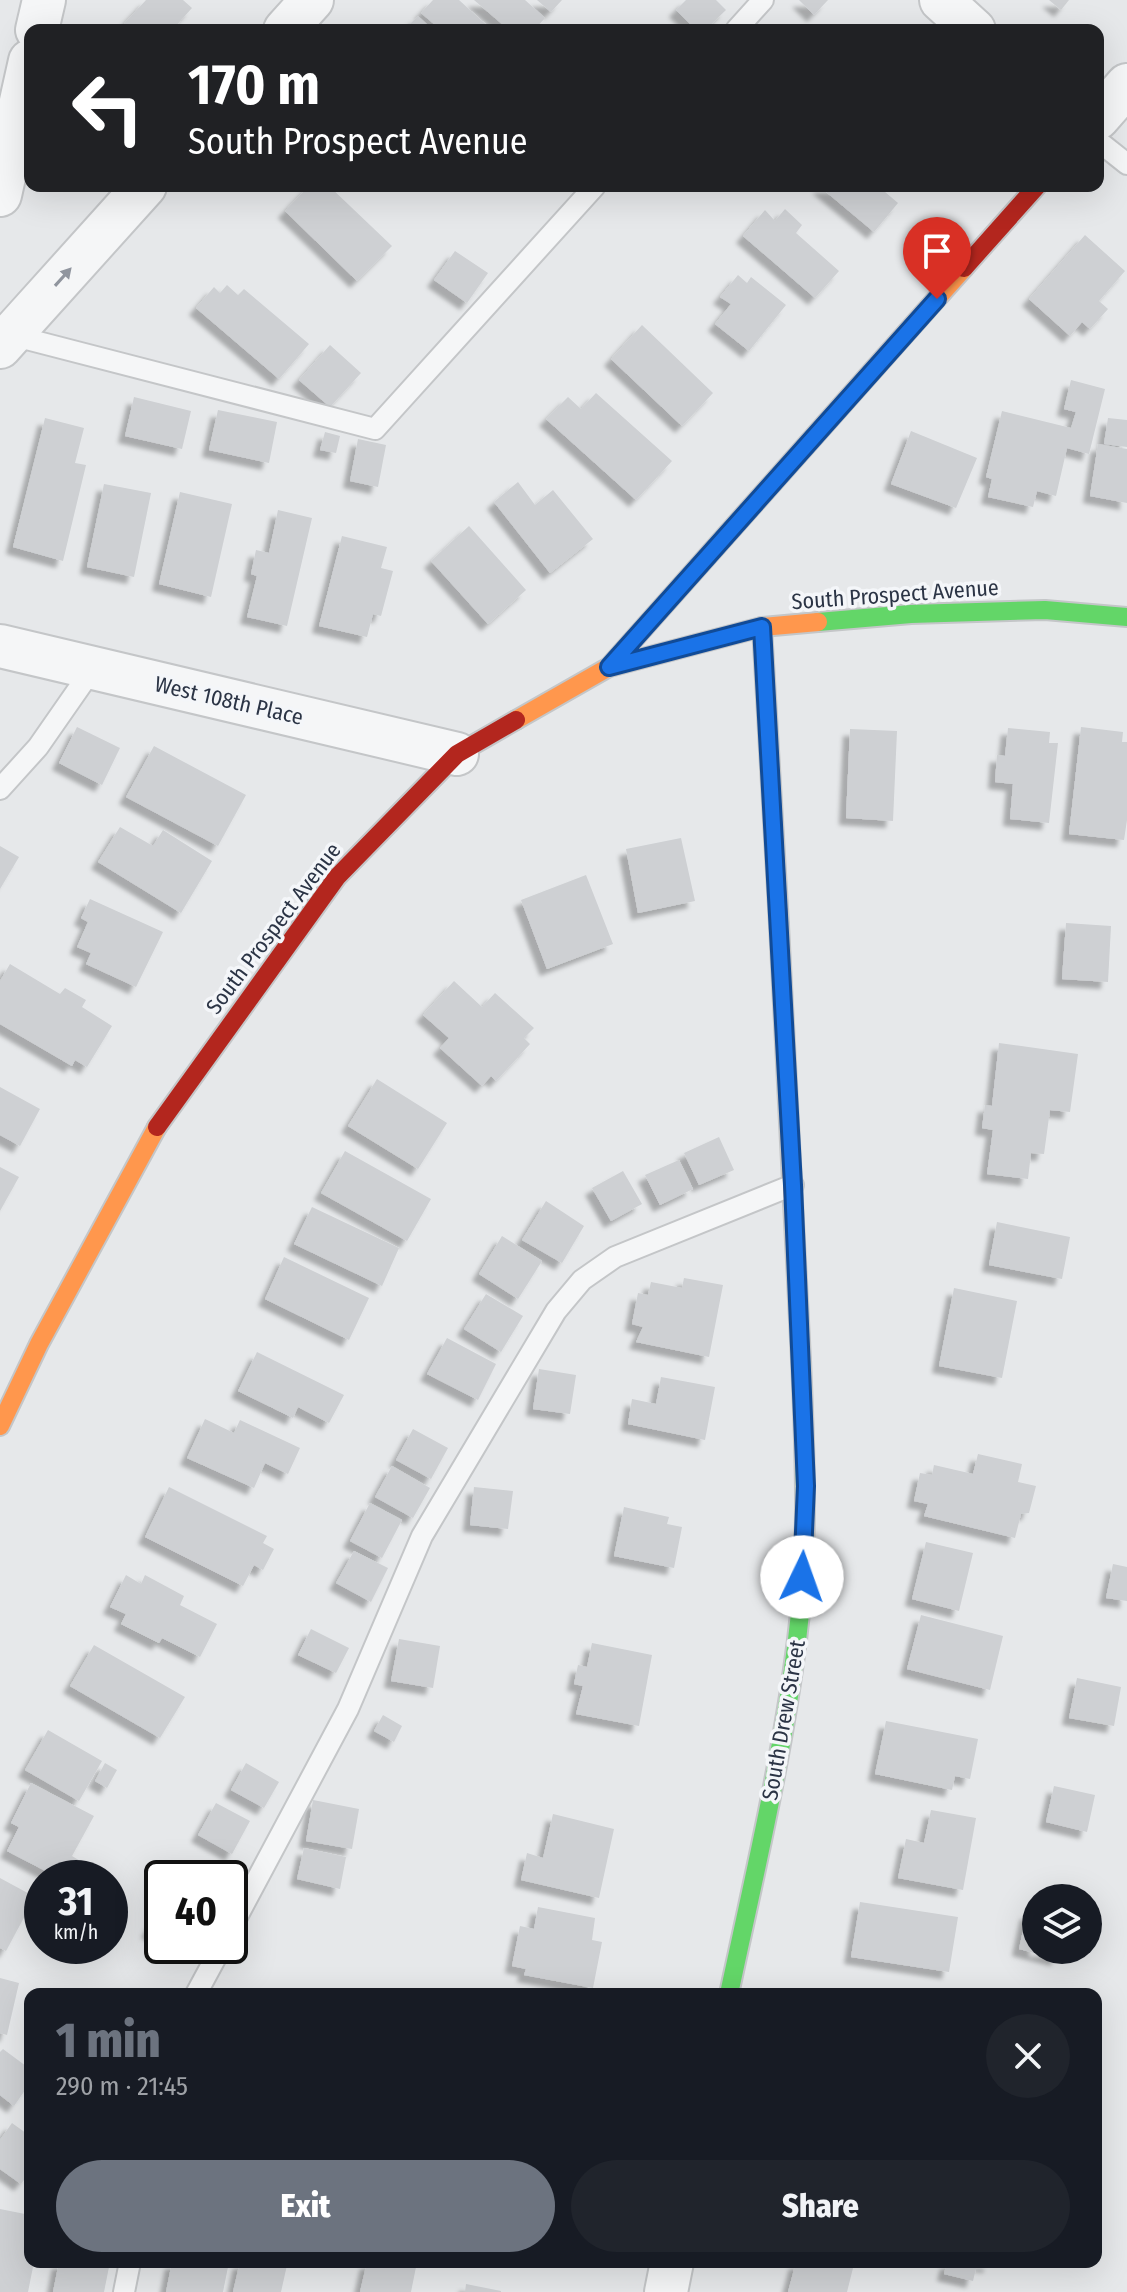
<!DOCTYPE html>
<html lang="en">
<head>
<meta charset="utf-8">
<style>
  body { margin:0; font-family:"Fira Sans Condensed",sans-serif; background:#20242c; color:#f1f3f6; height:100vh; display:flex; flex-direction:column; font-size:30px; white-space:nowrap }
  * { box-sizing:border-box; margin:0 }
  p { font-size:26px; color:#9ea1a6 }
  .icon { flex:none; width:44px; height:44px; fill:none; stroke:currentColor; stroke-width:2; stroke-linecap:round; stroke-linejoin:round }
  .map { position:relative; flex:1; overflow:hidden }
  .panel { position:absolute; left:24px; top:1988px; width:1078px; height:280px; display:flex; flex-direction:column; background:#171b24; border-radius:16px; box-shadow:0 8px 32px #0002 }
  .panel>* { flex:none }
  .hud { position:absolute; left:24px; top:24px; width:1080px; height:168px; border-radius:16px; box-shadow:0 8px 32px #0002; background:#202124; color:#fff; overflow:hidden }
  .controls { position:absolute; left:1022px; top:1884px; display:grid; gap:16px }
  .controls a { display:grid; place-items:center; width:80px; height:80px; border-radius:50%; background:#171b24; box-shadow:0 8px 32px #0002; font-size:40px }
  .speed { position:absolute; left:24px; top:1860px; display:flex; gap:16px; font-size:40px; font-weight:700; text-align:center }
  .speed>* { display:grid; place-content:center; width:104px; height:104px; border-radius:50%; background:#171b24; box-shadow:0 8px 32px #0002; line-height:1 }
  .speed small { font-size:20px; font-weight:400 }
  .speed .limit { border:4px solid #111; border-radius:12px; background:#fff; color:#111 }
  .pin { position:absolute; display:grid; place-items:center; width:68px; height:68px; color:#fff; margin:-82px -34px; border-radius:50% 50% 50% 0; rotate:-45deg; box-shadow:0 0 8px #0007 }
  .pin .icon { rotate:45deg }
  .me { position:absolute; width:88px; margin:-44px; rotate:3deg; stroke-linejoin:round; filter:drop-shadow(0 0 6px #0008) }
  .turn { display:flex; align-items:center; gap:28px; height:168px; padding:0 32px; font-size:36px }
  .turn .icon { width:104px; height:104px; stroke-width:2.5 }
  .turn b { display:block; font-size:56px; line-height:68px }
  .round { display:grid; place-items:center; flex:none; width:84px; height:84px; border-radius:42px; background:#20242c }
  .summary { display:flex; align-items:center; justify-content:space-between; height:136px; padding:0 32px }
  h1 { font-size:48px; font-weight:800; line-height:60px; color:#6c737f }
  .button { display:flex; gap:16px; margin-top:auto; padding:16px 32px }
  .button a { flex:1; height:92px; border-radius:48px; background:#6c737f; color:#fff; font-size:32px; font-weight:800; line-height:92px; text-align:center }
  .button a+a { background:#20242c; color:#f1f3f6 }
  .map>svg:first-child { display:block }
  .building { fill:#ced0d3; filter:url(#shadow) }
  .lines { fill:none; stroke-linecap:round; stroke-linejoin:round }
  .lane-casing { stroke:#c4c6c8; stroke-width:24 }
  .street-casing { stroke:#c4c6c8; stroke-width:46 }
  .fast-casing { stroke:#c4c6c8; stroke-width:22 }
  .slow-casing { stroke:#c4c6c8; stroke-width:22 }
  .jam-casing { stroke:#c4c6c8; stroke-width:22 }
  .lane { stroke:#f5f6f7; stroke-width:20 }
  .street { stroke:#f5f6f7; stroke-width:42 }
  .fast { stroke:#63d668; stroke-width:18 }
  .slow { stroke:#ff974d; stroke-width:18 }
  .jam { stroke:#b3261e; stroke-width:18 }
  .oneway { fill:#90959e }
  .route-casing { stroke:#114b97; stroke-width:20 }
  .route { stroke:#1a73e8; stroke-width:14 }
  .labels { text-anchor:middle; stroke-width:7; stroke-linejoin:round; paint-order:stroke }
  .street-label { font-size:22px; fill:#2b3445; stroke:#f4f6f9 }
</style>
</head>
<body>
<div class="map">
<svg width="1127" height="2292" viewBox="0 0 1127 2292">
  <defs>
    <filter id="shadow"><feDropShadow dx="-7" dy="7" stdDeviation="2" flood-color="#0004"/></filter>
  </defs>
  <rect width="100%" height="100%" fill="#e6e8ea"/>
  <!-- building -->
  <g class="building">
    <path d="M 146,0 L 183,0 L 192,8 L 172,30 L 128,30 L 123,25 Z"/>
    <path d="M 433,0 L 459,0 L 492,30 L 441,30 L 421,13 Z"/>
    <path d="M 474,0 L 525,0 L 545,18 L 534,30 L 509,30 Z"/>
    <path d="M 537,0 L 562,0 L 551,12 Z"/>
    <path d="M 686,0 L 716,0 L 726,10 L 705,30 L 696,30 L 676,10 Z"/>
    <path d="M 799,0 L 828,0 L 814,15 Z"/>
    <path d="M 1049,0 L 1069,0 L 1061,10 Z"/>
    <path d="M 418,16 L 433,30 L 404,30 Z"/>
    <path d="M 309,186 L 329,186 L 392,246 L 357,281 L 285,211 Z"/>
    <path d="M 819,186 L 878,186 L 898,203 L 874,232 Z"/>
    <path d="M 785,209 L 802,225 L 796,233 L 839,271 L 815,298 L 743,236 L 765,210 L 775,221 Z"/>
    <path d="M 1085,235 L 1125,271 L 1099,301 L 1108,309 L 1090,329 L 1082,322 L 1070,336 L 1029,299 Z"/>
    <path d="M 455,251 L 488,273 L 467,303 L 434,280 Z"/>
    <path d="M 738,275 L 747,283 L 751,277 L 786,305 L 749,351 L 715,324 L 731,304 L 720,297 Z"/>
    <path d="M 227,285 L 238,295 L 244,289 L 309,344 L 279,379 L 196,308 L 214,287 L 220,293 Z"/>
    <path d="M 642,325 L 713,393 L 682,426 L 611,359 Z"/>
    <path d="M 330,345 L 361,373 L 330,407 L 299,380 Z"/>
    <path d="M 1071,380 L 1105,389 L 1089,454 L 1067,448 L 1056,496 L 1037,491 L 1033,507 L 988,497 L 992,479 L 986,477 L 1002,411 L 1071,428 L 1076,412 L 1064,409 Z"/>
    <path d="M 596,393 L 672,461 L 636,500 L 546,419 L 568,397 L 581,409 Z"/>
    <path d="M 134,397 L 191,411 L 182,449 L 125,436 Z"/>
    <path d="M 218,410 L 277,422 L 269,463 L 209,450 Z"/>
    <path d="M 45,418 L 84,428 L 75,463 L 86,465 L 63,561 L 13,547 Z"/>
    <path d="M 1108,418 L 1127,420 L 1127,447 L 1104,444 Z"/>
    <path d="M 911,431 L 977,458 L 956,508 L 891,484 Z"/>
    <path d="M 325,432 L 340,436 L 336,453 L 320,450 Z"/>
    <path d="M 358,439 L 386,445 L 378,487 L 350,481 Z"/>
    <path d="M 1098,444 L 1127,449 L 1127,503 L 1090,496 Z"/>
    <path d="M 518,482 L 535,505 L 553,490 L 593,539 L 550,573 L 494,502 Z"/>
    <path d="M 104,484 L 151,493 L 134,577 L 87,567 Z"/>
    <path d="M 180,492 L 232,504 L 211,597 L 159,584 Z"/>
    <path d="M 278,510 L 312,518 L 287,626 L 247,617 L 257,576 L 251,574 L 256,550 L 269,553 Z"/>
    <path d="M 469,526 L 526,590 L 488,624 L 431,561 Z"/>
    <path d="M 342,536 L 387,547 L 381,568 L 393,571 L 381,616 L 373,614 L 367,637 L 319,626 Z"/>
    <path d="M 77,727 L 120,748 L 102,785 L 59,763 Z"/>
    <path d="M 1081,727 L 1123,732 L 1122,742 L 1127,742 L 1127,820 L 1124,840 L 1069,834 Z"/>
    <path d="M 1008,728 L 1050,732 L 1049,743 L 1058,743 L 1049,823 L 1010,819 L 1013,784 L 995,782 L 997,755 L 1005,756 Z"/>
    <path d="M 850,729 L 897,731 L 893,821 L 846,818 Z"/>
    <path d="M 154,746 L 246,795 L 218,846 L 126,797 Z"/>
    <path d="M 120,827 L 153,846 L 163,830 L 212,861 L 181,913 L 98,862 Z"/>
    <path d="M 681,838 L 695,901 L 638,913 L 626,849 Z"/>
    <path d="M 0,846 L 19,857 L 0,889 Z"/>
    <path d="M 586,875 L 613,944 L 547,969 L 521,900 Z"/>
    <path d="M 90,899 L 163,932 L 136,987 L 86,964 L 91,953 L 77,947 L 88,922 L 81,918 Z"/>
    <path d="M 1066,923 L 1111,926 L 1108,982 L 1062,979 Z"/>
    <path d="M 10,964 L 60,994 L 65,988 L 86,1000 L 82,1007 L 112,1026 L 87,1067 L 75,1060 L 72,1066 L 0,1024 L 0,981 Z"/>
    <path d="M 454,981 L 482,1007 L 495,993 L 534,1028 L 524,1038 L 530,1044 L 496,1081 L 491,1076 L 482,1086 L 440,1048 L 449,1038 L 423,1015 Z"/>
    <path d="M 999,1043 L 1078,1054 L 1070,1112 L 1050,1110 L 1044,1154 L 1031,1153 L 1028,1179 L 987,1174 L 993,1130 L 982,1128 L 985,1105 L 992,1106 Z"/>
    <path d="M 377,1079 L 447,1123 L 418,1169 L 348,1126 Z"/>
    <path d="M 0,1087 L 40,1109 L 20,1146 L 0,1135 Z"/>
    <path d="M 719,1137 L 734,1170 L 699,1185 L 684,1153 Z"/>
    <path d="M 345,1151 L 431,1199 L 407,1241 L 321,1193 Z"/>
    <path d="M 679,1160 L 693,1189 L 660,1205 L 645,1175 Z"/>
    <path d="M 0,1167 L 19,1177 L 0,1211 Z"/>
    <path d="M 623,1171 L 642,1204 L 611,1221 L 592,1188 Z"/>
    <path d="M 546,1201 L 584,1226 L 562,1263 L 522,1240 Z"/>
    <path d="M 312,1207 L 399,1248 L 382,1286 L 294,1244 Z"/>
    <path d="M 997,1222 L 1070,1237 L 1062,1279 L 989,1265 Z"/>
    <path d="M 502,1236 L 542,1261 L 518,1299 L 479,1274 Z"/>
    <path d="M 284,1257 L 369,1298 L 349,1340 L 265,1299 Z"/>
    <path d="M 684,1278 L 723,1285 L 709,1357 L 636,1342 L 643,1327 L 632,1324 L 638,1293 L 648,1295 L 651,1282 L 682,1288 Z"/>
    <path d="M 954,1288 L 1017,1301 L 1002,1378 L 939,1366 Z"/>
    <path d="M 486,1294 L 523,1316 L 501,1352 L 464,1329 Z"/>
    <path d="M 447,1338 L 496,1364 L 478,1400 L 427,1374 Z"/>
    <path d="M 257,1352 L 344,1395 L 329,1423 L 298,1407 L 293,1418 L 238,1391 Z"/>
    <path d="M 539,1369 L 576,1375 L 570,1414 L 533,1409 Z"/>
    <path d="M 661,1377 L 715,1387 L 705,1440 L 628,1424 L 632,1399 L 656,1404 Z"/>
    <path d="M 205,1419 L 234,1433 L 240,1420 L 300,1448 L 288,1474 L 265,1463 L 254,1488 L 187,1458 Z"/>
    <path d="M 413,1429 L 448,1448 L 431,1479 L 396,1460 Z"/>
    <path d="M 978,1454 L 1022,1464 L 1018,1482 L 1036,1486 L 1029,1513 L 1021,1514 L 1015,1538 L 924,1516 L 928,1504 L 914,1501 L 920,1473 L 932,1475 L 934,1465 L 973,1474 Z"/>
    <path d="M 392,1466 L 430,1488 L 413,1518 L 375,1497 Z"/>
    <path d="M 169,1487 L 267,1536 L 263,1543 L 274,1549 L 263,1570 L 254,1565 L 243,1586 L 145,1537 Z"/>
    <path d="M 474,1487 L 513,1491 L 508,1529 L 470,1525 Z"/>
    <path d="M 370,1503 L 402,1520 L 382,1558 L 350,1541 Z"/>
    <path d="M 624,1507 L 669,1517 L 667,1524 L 682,1527 L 674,1568 L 614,1556 Z"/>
    <path d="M 926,1542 L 973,1553 L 959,1611 L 912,1599 Z"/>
    <path d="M 354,1551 L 388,1568 L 371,1602 L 336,1583 Z"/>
    <path d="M 1113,1564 L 1127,1567 L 1127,1601 L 1106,1598 Z"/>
    <path d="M 126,1575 L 141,1584 L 145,1575 L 184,1596 L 180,1605 L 217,1624 L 200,1657 L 162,1638 L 159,1643 L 121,1624 L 126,1614 L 110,1607 Z"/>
    <path d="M 921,1615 L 1003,1636 L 990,1690 L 907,1669 Z"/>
    <path d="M 311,1629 L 349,1648 L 336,1673 L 298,1655 Z"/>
    <path d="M 399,1639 L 440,1646 L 433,1688 L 391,1681 Z"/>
    <path d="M 592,1643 L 652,1655 L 639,1726 L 576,1714 L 583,1686 L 574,1684 L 578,1665 L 587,1667 Z"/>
    <path d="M 94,1645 L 185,1697 L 160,1738 L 70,1686 Z"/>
    <path d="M 1077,1678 L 1121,1687 L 1114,1726 L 1069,1718 Z"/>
    <path d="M 383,1715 L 402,1726 L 394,1742 L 374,1731 Z"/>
    <path d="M 886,1721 L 978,1739 L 970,1779 L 955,1776 L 952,1790 L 875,1774 Z"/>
    <path d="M 48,1730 L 102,1761 L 79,1801 L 25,1770 Z"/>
    <path d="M 105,1763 L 117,1770 L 107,1788 L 95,1781 Z"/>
    <path d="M 246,1763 L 279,1782 L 264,1808 L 231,1790 Z"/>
    <path d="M 31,1783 L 94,1816 L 72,1856 L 92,1868 L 88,1878 L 59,1878 L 7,1851 L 19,1827 L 11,1823 Z"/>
    <path d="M 1054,1786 L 1095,1795 L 1087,1832 L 1046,1822 Z"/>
    <path d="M 313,1800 L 359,1809 L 352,1849 L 306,1841 Z"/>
    <path d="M 216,1803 L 250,1821 L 232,1854 L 198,1835 Z"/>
    <path d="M 931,1810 L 976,1818 L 963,1890 L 898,1878 L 906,1839 L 924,1843 Z"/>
    <path d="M 553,1814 L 614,1829 L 599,1898 L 521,1880 L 527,1853 L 543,1858 Z"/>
    <path d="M 304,1848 L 346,1857 L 340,1889 L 297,1879 Z"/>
    <path d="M 0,1878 L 35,1897 L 6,1951 L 0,1948 Z"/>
    <path d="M 860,1902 L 958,1917 L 949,1972 L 851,1957 Z"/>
    <path d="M 162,1906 L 162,1939 L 148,1931 Z"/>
    <path d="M 538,1907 L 595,1918 L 592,1940 L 602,1942 L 593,1988 L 524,1975 L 526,1969 L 512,1966 L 520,1926 L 534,1929 Z"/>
    <path d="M 1027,1912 L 1036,1914 L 1036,1950 L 1060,1950 L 1058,1959 L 1019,1949 Z"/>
    <path d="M 0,1978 L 19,1983 L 7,2035 L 0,2033 Z"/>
    <path d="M 3,2049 L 30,2069 L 30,2083 L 14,2106 L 0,2095 L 0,2052 Z"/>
    <path d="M 12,2123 L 30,2136 L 30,2172 L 21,2184 L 0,2169 L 0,2140 Z"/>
    <path d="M 0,2209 L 30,2215 L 30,2262 L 34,2262 L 28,2292 L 0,2292 Z"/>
    <path d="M 59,2262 L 110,2262 L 104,2292 L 53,2292 Z"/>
    <path d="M 172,2262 L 229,2262 L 223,2292 L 166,2292 Z"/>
    <path d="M 240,2262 L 271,2262 L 287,2265 L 281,2292 L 233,2292 Z"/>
    <path d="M 367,2262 L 417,2262 L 411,2292 L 360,2292 Z"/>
    <path d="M 796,2262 L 854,2264 L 847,2292 L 788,2292 Z"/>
    <path d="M 947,2262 L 991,2262 L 990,2266 L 977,2264 L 973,2281 L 944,2274 Z"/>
    <path d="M 466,2284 L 501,2291 L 501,2292 L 465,2292 Z"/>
  </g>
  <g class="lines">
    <!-- lane casing -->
    <g class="lane-casing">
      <g id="lane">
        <path d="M 736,30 L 763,0"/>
        <path d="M 1098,141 L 1127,164"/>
        <path d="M 11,335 L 375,429 L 595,186"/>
        <path d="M 0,789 L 38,747 L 93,668"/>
        <path d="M 230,1930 L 348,1709 L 422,1536 L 556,1311 L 582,1280 L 615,1257 L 793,1185"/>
        <path d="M 196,1994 L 222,1946"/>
        <path d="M 124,2292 L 130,2262"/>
      </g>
    </g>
    <!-- street casing -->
    <g class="street-casing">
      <g id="street">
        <path d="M 941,0 L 974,30"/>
        <path d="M 37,30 L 44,0"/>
        <path d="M 285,30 L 312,0"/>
        <path d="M 1098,118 L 1127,85"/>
        <path d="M 0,195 L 30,61"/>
        <path d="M 0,347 L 145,186"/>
        <path d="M 0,646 L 457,754"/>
        <path d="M 666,2292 L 672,2262"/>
      </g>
    </g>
    <!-- fast casing -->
    <g class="fast-casing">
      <g id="fast">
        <path d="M 818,622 L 911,614 L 1045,610 L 1127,617"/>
        <path d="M 729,1994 C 754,1877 782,1759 797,1640 C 809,1548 805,1452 801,1360"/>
      </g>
    </g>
    <!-- slow casing -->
    <g class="slow-casing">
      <g id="slow">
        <path d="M 609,667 L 964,268"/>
        <path d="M 516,720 L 609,667 L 762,627 L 818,622"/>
        <path d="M 779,925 L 801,1360"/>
        <path d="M 0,1426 L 39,1344 L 157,1127"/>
      </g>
    </g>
    <!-- jam casing -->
    <g class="jam-casing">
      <g id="jam">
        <path d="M 964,268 L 1037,186"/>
        <path d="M 762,627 L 779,925"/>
        <path d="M 157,1127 L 337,877 L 457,754 L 516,720"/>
      </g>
    </g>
    <!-- lane -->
    <use href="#lane" class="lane"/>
    <!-- street -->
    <use href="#street" class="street"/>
    <!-- fast -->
    <use href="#fast" class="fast"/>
    <!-- slow -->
    <use href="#slow" class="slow"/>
    <!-- jam -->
    <use href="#jam" class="jam"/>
  </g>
  <!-- one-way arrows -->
  <defs><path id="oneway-solid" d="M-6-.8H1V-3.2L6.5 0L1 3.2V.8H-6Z" transform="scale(2)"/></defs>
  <use class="oneway" href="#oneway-solid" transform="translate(63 277) rotate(-48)"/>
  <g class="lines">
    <!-- route casing -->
    <g class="route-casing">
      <path id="route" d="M 802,1577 L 806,1486 L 793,1185 L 762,627 L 609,667 L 937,299"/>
    </g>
    <!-- route -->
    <use href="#route" class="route"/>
  </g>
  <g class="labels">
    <!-- street labels -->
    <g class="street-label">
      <text transform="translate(895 594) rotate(-4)" y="8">South Prospect Avenue</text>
      <text transform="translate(229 700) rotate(13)" y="8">West 108th Place</text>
      <text transform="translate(273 928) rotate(-53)" y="8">South Prospect Avenue</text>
      <text transform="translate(783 1720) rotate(-80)" y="8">South Drew Street</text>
    </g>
  </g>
</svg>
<div class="controls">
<a><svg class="icon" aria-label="layers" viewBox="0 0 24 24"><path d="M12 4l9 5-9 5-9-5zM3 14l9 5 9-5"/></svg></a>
</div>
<div class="speed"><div>31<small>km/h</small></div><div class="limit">40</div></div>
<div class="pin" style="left:937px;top:299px;background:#d93025"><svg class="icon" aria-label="arrive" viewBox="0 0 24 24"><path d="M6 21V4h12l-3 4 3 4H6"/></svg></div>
<svg class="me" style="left:802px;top:1577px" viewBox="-20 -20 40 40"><circle r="19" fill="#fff"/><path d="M0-13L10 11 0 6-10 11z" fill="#1a73e8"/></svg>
<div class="hud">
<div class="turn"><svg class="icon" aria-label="left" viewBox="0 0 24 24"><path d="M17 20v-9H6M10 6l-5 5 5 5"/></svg><div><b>170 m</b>South Prospect Avenue</div></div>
</div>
<section class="panel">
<div class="summary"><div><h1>1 min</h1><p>290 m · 21:45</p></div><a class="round"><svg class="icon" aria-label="close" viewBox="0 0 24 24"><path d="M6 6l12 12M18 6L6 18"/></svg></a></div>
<div class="button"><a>Exit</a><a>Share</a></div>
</section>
</div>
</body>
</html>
